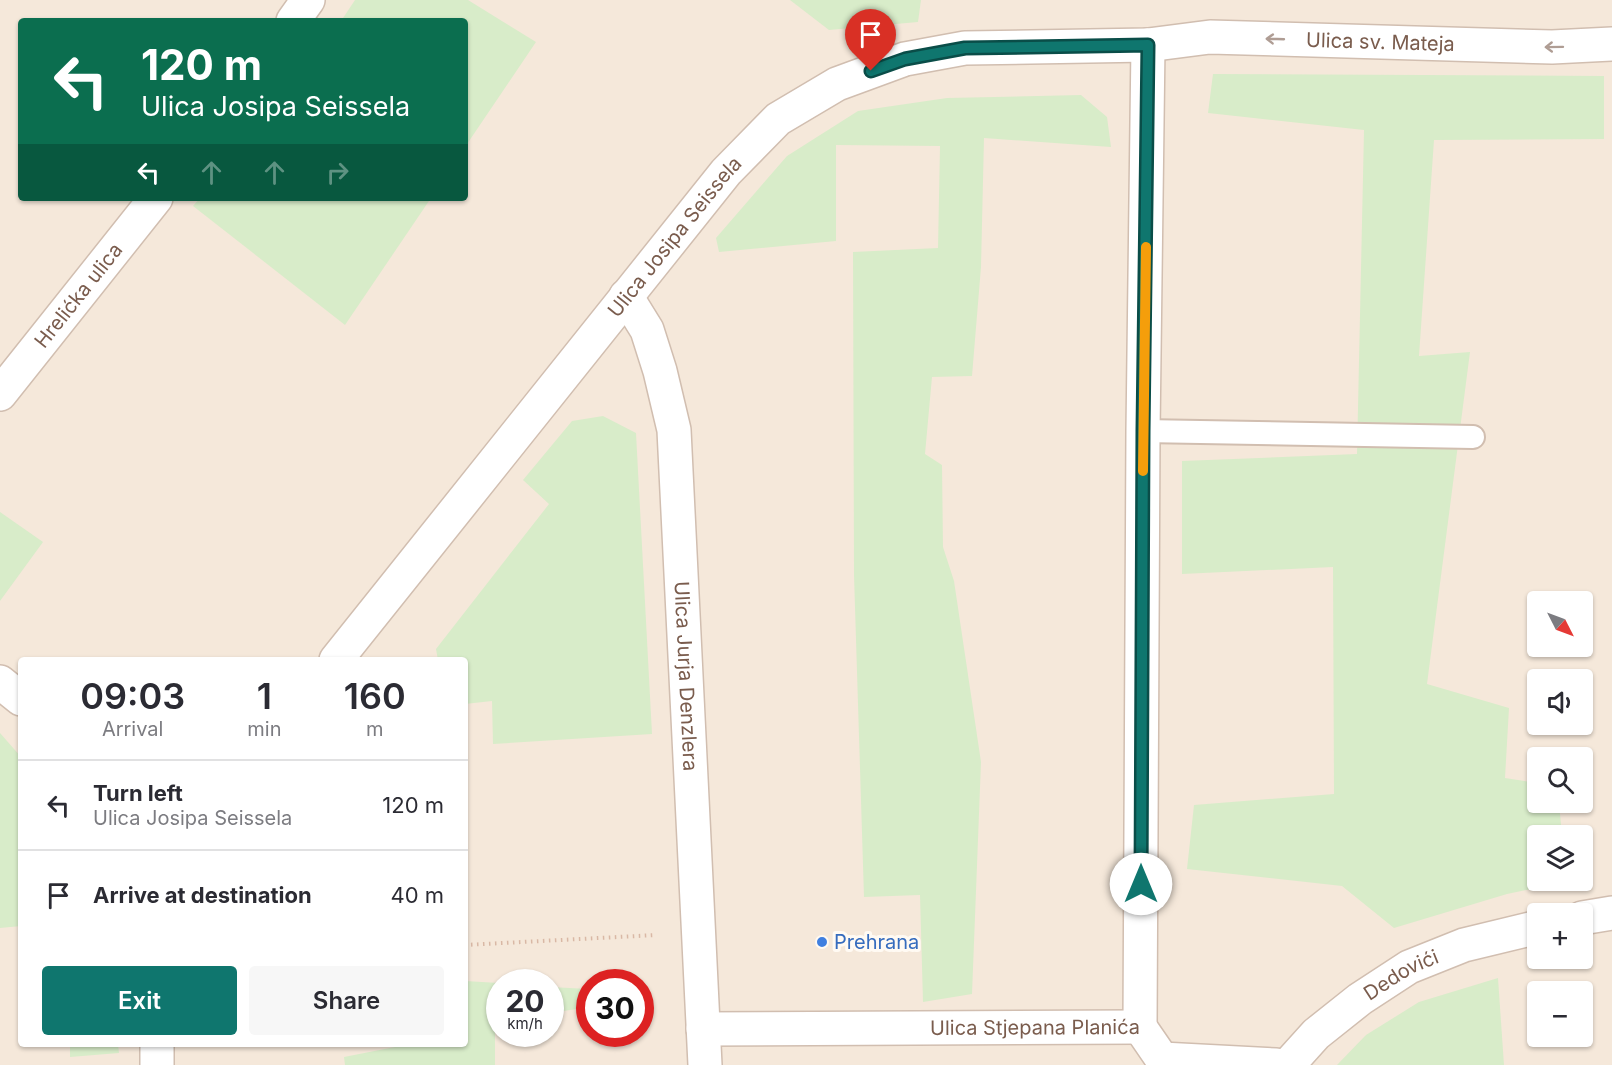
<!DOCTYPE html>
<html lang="en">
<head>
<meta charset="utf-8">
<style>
  body { margin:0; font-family:Inter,sans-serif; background:#f7f7f7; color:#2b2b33; height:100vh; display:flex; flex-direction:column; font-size:22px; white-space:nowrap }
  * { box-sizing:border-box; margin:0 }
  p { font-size:20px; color:#7c7c81 }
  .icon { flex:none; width:33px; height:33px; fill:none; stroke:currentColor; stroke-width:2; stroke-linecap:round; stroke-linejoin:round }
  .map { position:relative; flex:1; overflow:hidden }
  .panel { position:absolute; left:18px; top:657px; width:450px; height:390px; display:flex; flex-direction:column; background:#fff; border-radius:6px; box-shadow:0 2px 4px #0004 }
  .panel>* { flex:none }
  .hud { position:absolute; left:18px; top:18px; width:450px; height:183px; border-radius:6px; box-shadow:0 2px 4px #0004; background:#0b6e4f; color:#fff; overflow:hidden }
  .needle { width:39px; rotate:132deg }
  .fabs { position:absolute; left:1527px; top:591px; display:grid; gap:12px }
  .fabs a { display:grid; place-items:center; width:66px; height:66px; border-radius:6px; background:#fff; box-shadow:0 2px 4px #0004; font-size:30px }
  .speed { position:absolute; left:486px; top:969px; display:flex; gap:12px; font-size:30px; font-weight:700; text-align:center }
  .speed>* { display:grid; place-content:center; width:78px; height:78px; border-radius:50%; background:#fff; box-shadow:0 2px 4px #0004; line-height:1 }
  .speed small { font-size:15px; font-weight:400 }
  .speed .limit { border:9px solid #d22; background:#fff; color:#111 }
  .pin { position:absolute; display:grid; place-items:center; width:51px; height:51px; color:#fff; margin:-62px -26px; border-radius:50% 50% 50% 0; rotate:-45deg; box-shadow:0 0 6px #0007 }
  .pin .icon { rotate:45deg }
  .me { position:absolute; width:66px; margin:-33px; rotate:0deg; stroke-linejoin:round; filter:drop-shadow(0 0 4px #0008) }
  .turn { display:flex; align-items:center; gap:21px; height:126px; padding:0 24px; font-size:27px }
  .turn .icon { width:78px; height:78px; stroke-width:2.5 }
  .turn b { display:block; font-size:42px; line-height:51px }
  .lanes { display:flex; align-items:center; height:57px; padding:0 24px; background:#0003; justify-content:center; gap:30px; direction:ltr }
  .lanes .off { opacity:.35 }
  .eta { display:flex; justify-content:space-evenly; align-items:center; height:102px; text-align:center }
  .eta b { font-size:36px; font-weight:600; line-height:42px }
  .primary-button { display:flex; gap:12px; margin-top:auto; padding:12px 24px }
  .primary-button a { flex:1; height:69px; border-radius:6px; background:#0f766e; color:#fff; font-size:24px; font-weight:600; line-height:69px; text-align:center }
  .primary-button a+a { background:#f7f7f7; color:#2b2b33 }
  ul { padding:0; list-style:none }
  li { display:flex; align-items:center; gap:18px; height:90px; padding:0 24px; border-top:2px solid #e1e1e2 }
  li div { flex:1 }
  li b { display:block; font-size:22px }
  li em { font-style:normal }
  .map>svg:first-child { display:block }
  .residential { fill:#f5e8da; fill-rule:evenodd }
  .green { fill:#d8ecc9 }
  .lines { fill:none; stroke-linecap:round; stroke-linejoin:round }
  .service-casing { stroke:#d1beb0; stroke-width:26 }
  .minor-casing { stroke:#d1beb0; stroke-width:36 }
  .path { stroke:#d9b8a5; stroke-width:4; stroke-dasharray:1.5 4.5; stroke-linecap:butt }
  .service { stroke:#fff; stroke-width:22 }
  .minor { stroke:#fff; stroke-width:33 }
  .oneway { stroke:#af9d94 }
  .route-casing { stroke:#0a4d48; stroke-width:15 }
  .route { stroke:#0f766e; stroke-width:10 }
  .slow { stroke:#f59e0b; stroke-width:10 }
  .shop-dot { fill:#3f7fe0; stroke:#fffaf3; stroke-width:2 }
  .labels { text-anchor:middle; stroke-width:6; stroke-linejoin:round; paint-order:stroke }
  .street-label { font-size:20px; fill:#7a5c4d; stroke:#fffaf3 }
  .shop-label { font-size:20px; fill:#366cbe; stroke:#fffaf3; text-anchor:start }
</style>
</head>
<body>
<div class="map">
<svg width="1612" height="1065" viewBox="0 0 1612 1065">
  <rect width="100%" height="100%" fill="#fdf6ec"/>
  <!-- residential -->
  <path class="residential" d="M 0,0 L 1612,0 L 1612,1065 L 0,1065 ZM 21,21 L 465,21 L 465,198 L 21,198 ZM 1538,602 L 1582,602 L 1582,646 L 1538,646 ZM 21,660 L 465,660 L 465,1044 L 21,1044 ZM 1538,680 L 1582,680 L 1582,724 L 1538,724 ZM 1538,758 L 1582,758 L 1582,802 L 1538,802 ZM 1538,836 L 1582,836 L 1582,880 L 1538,880 ZM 1538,914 L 1582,914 L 1582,958 L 1538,958 ZM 500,982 L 550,982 L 550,1034 L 500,1034 ZM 590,982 L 640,982 L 640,1034 L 590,1034 ZM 1538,992 L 1582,992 L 1582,1036 L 1538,1036 Z"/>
  <!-- green -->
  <g class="green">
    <path d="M 355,0 L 468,0 L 536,42 L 465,147 L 465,21 L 341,21 Z"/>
    <path d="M 790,0 L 921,0 L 918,22 L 829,30 Z"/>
    <path d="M 1213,74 L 1604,76 L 1604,139 L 1434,140 L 1419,356 L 1470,352 L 1427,684 L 1509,708 L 1505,778 L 1537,783 L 1538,802 L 1559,803 L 1562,835 L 1538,836 L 1538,880 L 1565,881 L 1565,882 L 1507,894 L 1394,928 L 1342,886 L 1187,869 L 1194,805 L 1334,794 L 1333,567 L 1182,574 L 1182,461 L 1357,454 L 1364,130 L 1208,113 Z"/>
    <path d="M 1081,95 L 1107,117 L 1111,147 L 984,138 L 981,267 L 972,376 L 932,377 L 925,454 L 942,465 L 943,547 L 954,581 L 981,762 L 972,994 L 923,1002 L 920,895 L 864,897 L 854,575 L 853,252 L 938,248 L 940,146 L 836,145 L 836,241 L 719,252 L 716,238 L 787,156 L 858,111 L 947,98 Z"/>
    <path d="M 200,198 L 431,198 L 345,325 L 193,206 Z"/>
    <path d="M 603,416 L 636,433 L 652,734 L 493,744 L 492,701 L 465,704 L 465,660 L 438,660 L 436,649 L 549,504 L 523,480 L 572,421 Z"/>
    <path d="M 0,512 L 43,542 L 0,601 Z"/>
    <path d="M 0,733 L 21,757 L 21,926 L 0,928 Z"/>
    <path d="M 1498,978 L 1504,1065 L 1337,1065 L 1366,1035 L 1419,1002 Z"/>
    <path d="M 465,981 L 499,983 L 499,1022 L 495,1023 L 495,1065 L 345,1065 L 344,1057 L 410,1044 L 465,1044 Z"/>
    <path d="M 550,987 L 589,989 L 589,1007 L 551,1013 Z"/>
    <path d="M 70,1044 L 118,1044 L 119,1053 L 70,1057 Z"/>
  </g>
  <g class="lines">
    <!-- service casing -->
    <g class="service-casing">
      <path id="service" d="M 1143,431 L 1473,437"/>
    </g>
    <!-- minor casing -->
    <g class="minor-casing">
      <g id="minor">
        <path d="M 293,21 L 308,0"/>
        <path id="s1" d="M 626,296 L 647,330 L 660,371 L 674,430 L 705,1065"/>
        <path id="s2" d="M 0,394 L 156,198"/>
        <path id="s3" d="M 336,660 L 726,172 L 778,119 L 837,84 L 905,59 L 965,48 L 1148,45 L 1210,37 L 1552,47 L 1612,44"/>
        <path d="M 0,682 L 21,699"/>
        <path d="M 1582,918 L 1612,913"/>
        <path d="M 1140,1027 L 1143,431 L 1148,45"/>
        <path d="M 1140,1027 L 1162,1059 L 1276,1065"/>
        <path id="s4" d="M 703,1029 L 1140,1027"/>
        <path d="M 157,1044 L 157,1065"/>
        <path id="s5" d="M 1288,1065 L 1316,1034 L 1360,999 L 1409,967 L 1464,945 L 1538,927"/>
      </g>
    </g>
    <!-- path -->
    <path class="path" d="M 465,945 L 656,935"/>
    <!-- service -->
    <use href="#service" class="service"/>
    <!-- minor -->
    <use href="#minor" class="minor"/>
  </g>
  <!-- one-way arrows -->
  <defs><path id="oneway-shaft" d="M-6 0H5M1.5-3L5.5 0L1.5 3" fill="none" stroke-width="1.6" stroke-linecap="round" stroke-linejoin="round" transform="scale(1.5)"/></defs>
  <g class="oneway">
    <use href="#oneway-shaft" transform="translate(1275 39) rotate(-178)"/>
    <use href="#oneway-shaft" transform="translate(1554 47) rotate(179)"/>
  </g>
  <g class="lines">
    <!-- route casing -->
    <g class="route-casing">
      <path id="route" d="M 871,71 L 905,59 L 965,48 L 1148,45 L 1143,431 L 1141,884"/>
    </g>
    <!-- route -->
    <use href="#route" class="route"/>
    <!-- slow -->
    <path class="slow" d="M 1143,471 L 1146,247"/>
  </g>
  <!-- markers -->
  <circle class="shop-dot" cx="822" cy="942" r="6"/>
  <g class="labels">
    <!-- street labels -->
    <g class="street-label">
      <text dy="7" stroke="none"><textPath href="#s3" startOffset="1317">Ulica sv. Mateja</textPath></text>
      <text dy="7" stroke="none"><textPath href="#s3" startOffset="542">Ulica Josipa Seissela</textPath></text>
      <text dy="7" stroke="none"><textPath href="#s2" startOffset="126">Hrelićka ulica</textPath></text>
      <text dy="7" stroke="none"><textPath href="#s1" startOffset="390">Ulica Jurja Denzlera</textPath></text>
      <text dy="7" stroke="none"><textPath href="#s5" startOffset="146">Dedovići</textPath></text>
      <text dy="7" stroke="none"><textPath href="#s4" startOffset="332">Ulica Stjepana Planića</textPath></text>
    </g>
    <!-- shop labels -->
    <g class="shop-label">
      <text x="834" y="949">Prehrana</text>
    </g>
  </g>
</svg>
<div class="fabs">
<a><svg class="needle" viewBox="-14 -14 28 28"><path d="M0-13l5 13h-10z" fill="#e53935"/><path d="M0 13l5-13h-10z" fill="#7c7c81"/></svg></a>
<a><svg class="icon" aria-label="sound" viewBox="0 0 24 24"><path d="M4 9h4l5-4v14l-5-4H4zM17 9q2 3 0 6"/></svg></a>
<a><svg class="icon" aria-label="search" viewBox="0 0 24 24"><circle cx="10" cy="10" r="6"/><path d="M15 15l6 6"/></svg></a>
<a><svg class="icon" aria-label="layers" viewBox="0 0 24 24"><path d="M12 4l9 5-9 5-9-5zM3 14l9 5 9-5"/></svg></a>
<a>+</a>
<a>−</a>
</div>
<div class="speed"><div>20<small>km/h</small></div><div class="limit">30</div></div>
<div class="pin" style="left:871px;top:71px;background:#d93025"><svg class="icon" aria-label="arrive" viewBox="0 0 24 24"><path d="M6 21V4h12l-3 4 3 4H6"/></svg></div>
<svg class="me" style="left:1141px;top:884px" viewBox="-20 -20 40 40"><circle r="19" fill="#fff"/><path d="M0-13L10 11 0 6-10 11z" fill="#0f766e"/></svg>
<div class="hud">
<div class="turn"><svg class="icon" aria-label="left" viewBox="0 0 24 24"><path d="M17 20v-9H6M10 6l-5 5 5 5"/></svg><div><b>120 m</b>Ulica Josipa Seissela</div></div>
<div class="lanes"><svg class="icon" aria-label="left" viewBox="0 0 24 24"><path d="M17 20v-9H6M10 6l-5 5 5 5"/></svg><svg class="icon off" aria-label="ahead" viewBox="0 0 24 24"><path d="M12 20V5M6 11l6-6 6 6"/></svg><svg class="icon off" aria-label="ahead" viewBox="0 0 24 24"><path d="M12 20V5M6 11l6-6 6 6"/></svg><svg class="icon off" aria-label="right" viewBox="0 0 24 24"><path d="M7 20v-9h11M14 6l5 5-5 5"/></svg></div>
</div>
<section class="panel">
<div class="eta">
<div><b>09:03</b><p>Arrival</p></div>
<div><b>1</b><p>min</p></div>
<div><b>160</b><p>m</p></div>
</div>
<ul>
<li><svg class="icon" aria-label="left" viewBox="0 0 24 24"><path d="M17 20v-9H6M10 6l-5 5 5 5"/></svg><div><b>Turn left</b><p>Ulica Josipa Seissela</p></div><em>120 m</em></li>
<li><svg class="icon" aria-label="arrive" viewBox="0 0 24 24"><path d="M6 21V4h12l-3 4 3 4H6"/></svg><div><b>Arrive at destination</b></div><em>40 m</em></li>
</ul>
<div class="primary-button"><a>Exit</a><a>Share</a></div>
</section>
</div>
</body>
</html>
